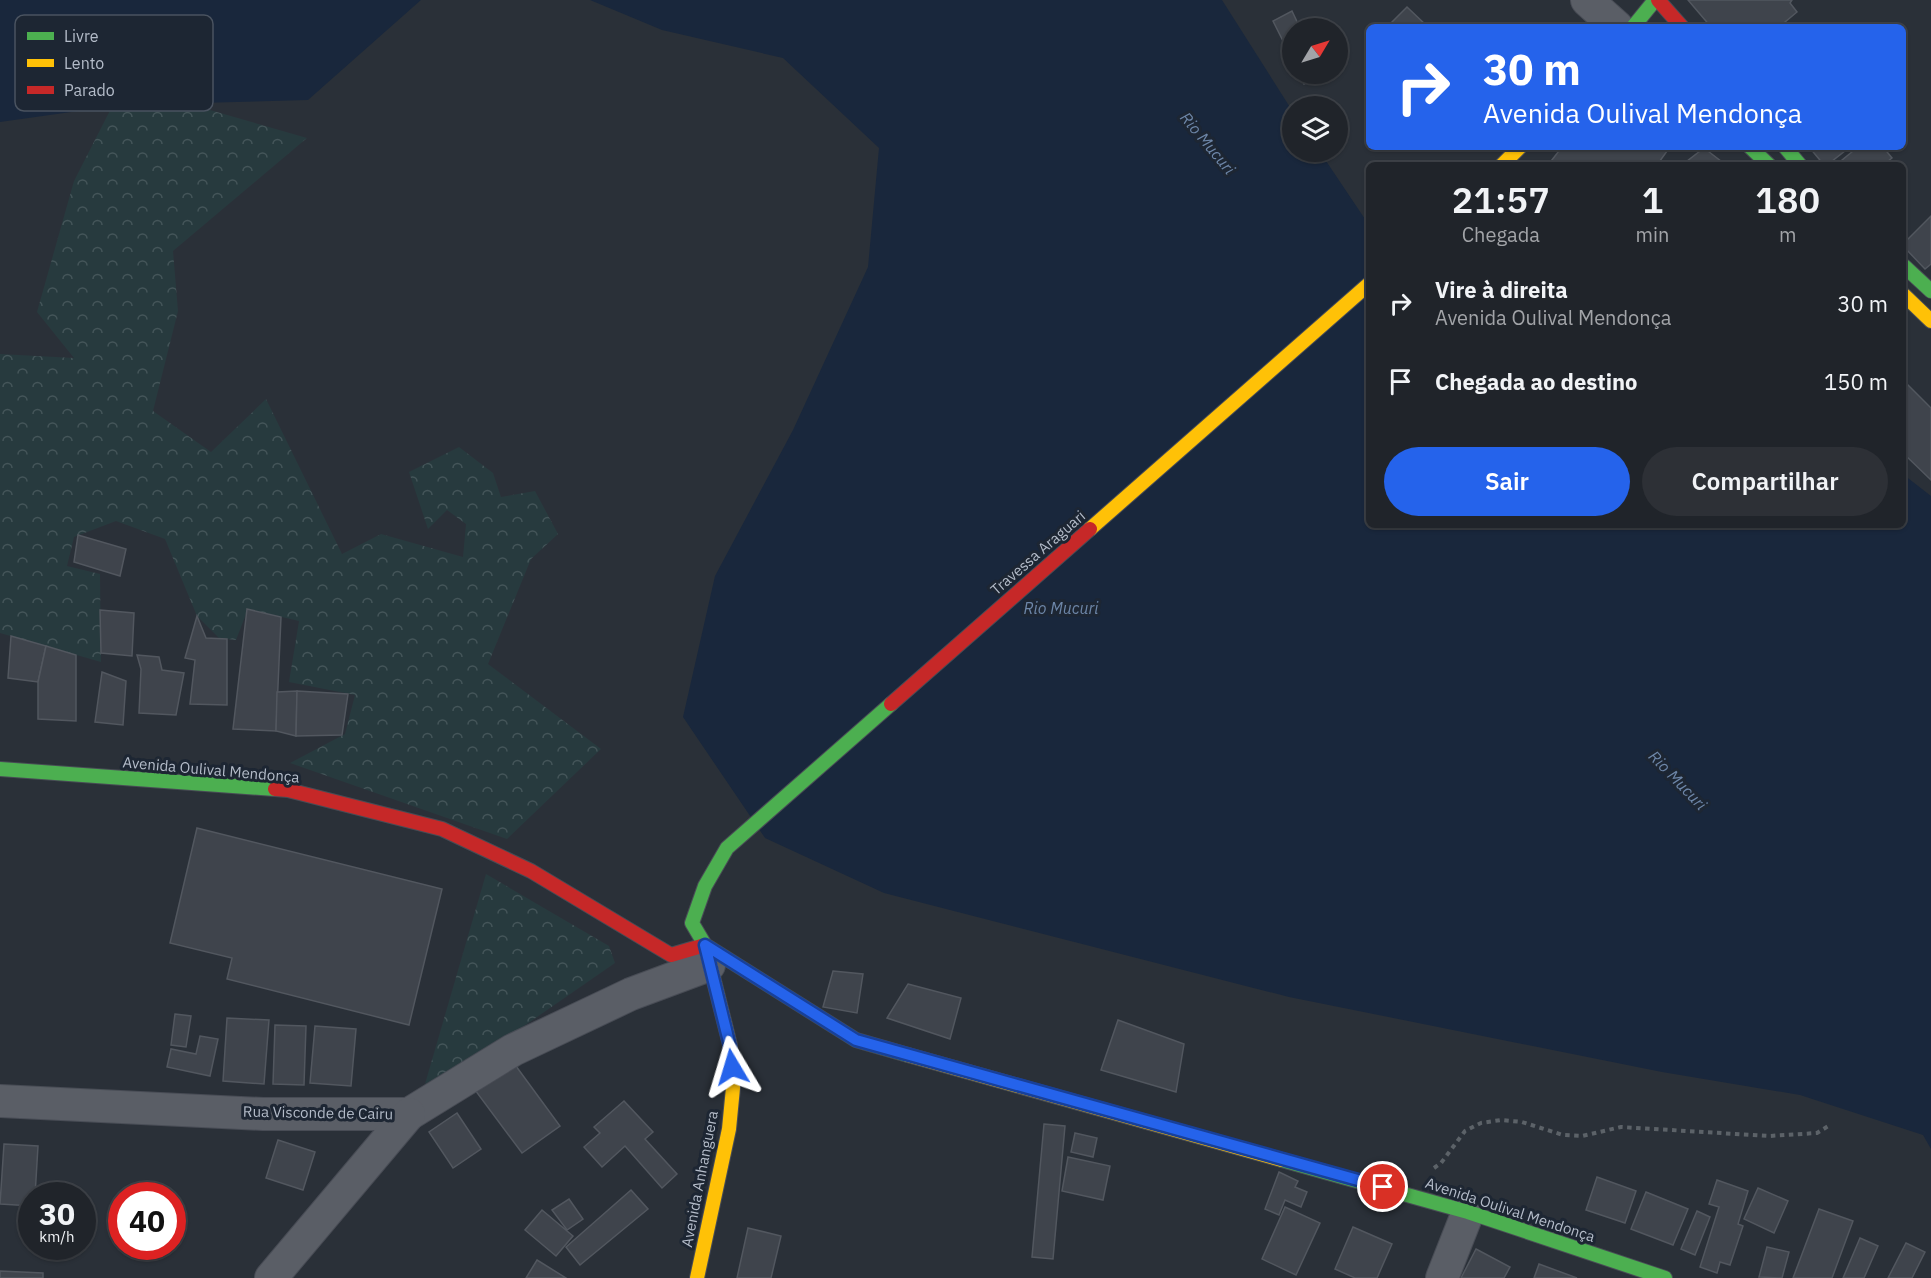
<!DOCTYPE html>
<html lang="pt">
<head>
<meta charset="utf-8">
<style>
  body { margin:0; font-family:"IBM Plex Sans",sans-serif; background:#2d3036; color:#f1f3f6; height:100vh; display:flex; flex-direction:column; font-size:22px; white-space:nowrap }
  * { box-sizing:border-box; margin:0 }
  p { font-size:20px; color:#a2a4a8 }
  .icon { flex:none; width:33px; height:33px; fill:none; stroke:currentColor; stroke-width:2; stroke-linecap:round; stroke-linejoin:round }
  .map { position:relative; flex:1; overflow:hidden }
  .panel { position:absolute; left:1366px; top:162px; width:540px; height:366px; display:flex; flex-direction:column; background:#20242a; border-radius:9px; box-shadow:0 2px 4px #0004,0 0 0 2px #3d4147 }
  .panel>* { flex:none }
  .top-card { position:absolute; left:1366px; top:24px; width:540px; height:126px; border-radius:9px; box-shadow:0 2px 4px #0004,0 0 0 2px #3d4147; background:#2563eb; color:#fff; overflow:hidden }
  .needle { width:39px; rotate:52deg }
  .buttons { position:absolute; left:1282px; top:18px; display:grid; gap:12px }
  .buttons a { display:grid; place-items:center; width:66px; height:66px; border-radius:50%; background:#20242a; box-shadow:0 2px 4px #0004,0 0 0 2px #3d4147; font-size:30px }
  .speed { position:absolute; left:18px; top:1182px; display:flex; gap:12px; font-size:30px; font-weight:700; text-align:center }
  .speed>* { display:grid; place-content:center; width:78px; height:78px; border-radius:50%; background:#20242a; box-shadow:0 2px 4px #0004,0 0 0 2px #3d4147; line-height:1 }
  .speed small { font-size:15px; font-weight:400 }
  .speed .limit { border:9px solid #d22; background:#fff; color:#111 }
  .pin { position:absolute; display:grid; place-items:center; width:51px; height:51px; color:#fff; margin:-26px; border:3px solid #fff; border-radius:50%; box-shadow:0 2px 6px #0007 }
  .me { position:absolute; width:66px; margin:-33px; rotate:353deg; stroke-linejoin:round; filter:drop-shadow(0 0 4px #0008) }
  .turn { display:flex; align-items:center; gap:21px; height:126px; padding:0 18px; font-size:27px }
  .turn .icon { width:78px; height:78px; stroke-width:2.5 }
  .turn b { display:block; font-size:42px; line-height:51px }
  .eta { display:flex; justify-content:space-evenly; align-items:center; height:102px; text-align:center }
  .eta b { font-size:36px; font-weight:600; line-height:42px }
  .cta { display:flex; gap:12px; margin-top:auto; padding:12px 18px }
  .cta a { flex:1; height:69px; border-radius:36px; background:#2563eb; color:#fff; font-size:24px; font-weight:600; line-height:69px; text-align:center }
  .cta a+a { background:#2d3036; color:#f1f3f6 }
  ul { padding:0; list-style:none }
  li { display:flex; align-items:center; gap:18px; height:78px; padding:0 18px }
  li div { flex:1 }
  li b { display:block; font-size:22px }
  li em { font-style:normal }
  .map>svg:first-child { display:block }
  .forest { fill:url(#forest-crowns) }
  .water { fill:#19273c }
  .building { fill:#3f444c; stroke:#52575f; stroke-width:1.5 }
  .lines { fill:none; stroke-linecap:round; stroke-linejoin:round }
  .street-casing { stroke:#484c55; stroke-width:34 }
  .fast-casing { stroke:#484c55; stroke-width:16 }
  .slow-casing { stroke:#484c55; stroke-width:16 }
  .jam-casing { stroke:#484c55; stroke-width:16 }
  .path { stroke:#5c6268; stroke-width:4; stroke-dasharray:4.5 4.5; stroke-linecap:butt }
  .street { stroke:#5a5e66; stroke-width:32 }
  .fast { stroke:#4caf50; stroke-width:14 }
  .slow { stroke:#ffc107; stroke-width:14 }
  .jam { stroke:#c62828; stroke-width:14 }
  .route-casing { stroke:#184099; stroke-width:15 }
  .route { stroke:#2563eb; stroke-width:10 }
  .labels { text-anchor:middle; stroke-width:6; stroke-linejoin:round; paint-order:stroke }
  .street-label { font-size:15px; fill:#b4bcc9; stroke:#1d2633 }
  .water-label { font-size:16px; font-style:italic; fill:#6d86a8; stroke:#1d2633 }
  .key { fill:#1d2633; stroke:#4a5360; stroke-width:1.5 }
  .key-label { font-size:16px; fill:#b4bcc9 }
</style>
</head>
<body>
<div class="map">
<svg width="1931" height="1278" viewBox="0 0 1931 1278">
  <defs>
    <pattern id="forest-crowns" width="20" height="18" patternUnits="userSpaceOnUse" patternTransform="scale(1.5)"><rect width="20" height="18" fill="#273a3e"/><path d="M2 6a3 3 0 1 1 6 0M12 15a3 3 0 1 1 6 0" fill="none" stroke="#445559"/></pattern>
  </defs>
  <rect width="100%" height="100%" fill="#2a3038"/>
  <!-- forest -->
  <g class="forest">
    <path d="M 123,85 L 307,138 L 173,251 L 178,311 L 153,411 L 211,452 L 266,399 L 342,554 L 381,534 L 463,557 L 466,524 L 447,510 L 428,529 L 409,472 L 459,447 L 493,473 L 501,497 L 535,491 L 558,534 L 531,559 L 488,664 L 601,749 L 507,839 L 290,763 L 345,734 L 355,695 L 289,682 L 299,621 L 248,609 L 236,640 L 219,638 L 197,616 L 165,539 L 116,521 L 74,537 L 67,566 L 100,574 L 101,662 L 0,633 L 0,354 L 74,358 L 37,312 L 74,181 Z"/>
    <path d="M 486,874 L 609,946 L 615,963 L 485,1053 L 425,1084 Z"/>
  </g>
  <!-- water -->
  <g class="water">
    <path d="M 0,0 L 421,0 L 308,100 L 121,105 L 0,122 Z"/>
    <path d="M 590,0 L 1222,0 L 1293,112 L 1293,152 L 1320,152 L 1369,225 L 1370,525 L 1904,525 L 1904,475 L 1931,496 L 1931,1149 L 1923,1135 L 1800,1095 L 1662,1072 L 1289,997 L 884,893 L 765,838 L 683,717 L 715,576 L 793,430 L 868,267 L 879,148 L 783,58 L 662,30 Z"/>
  </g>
  <!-- building -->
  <g class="building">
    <path d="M 1688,0 L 1792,0 L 1790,3 L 1797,12 L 1779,27 L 1711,27 Z"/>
    <path d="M 1407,7 L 1428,27 L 1387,27 Z"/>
    <path d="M 1292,11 L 1300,28 L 1293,28 L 1293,61 L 1273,21 Z"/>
    <path d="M 1299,74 L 1326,74 L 1304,84 Z"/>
    <path d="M 1562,147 L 1670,147 L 1657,165 L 1548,165 Z"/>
    <path d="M 1809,147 L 1850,147 L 1827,165 L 1824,165 Z"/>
    <path d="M 1858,147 L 1883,147 L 1892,158 L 1883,165 L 1836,165 Z"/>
    <path d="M 1704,148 L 1726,165 L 1682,165 Z"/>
    <path d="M 1931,216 L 1931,264 L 1925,269 L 1904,247 L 1904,243 Z"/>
    <path d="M 1904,381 L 1931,408 L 1931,480 L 1904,454 Z"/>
    <path d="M 78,535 L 126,549 L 120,576 L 74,562 Z"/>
    <path d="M 247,609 L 281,617 L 276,731 L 233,729 Z"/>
    <path d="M 100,610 L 134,613 L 132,656 L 101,653 Z"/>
    <path d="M 197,616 L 206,638 L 227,639 L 227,705 L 190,704 L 195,660 L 185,658 Z"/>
    <path d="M 11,636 L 46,646 L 38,682 L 8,678 Z"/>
    <path d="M 46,646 L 76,655 L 76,721 L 38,719 L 38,682 Z"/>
    <path d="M 137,655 L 159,657 L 162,670 L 184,673 L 176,715 L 139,713 L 141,669 Z"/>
    <path d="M 102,672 L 126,681 L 123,725 L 95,722 Z"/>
    <path d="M 297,691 L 296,736 L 276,731 L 277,692 Z"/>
    <path d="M 297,691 L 348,694 L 342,735 L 296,736 Z"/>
    <path d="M 197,828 L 442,889 L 409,1025 L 227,979 L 232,958 L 170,943 Z"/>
    <path d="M 833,971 L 863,974 L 857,1013 L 823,1007 Z"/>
    <path d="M 908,984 L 961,998 L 950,1039 L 887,1018 Z"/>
    <path d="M 175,1014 L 191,1016 L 186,1047 L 171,1045 Z"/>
    <path d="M 227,1018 L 269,1020 L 264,1084 L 223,1081 Z"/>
    <path d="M 1118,1020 L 1184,1044 L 1176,1092 L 1101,1070 Z"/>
    <path d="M 275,1025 L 306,1026 L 304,1085 L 273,1084 Z"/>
    <path d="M 315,1026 L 356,1029 L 351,1086 L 310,1083 Z"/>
    <path d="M 200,1036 L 218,1039 L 210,1076 L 167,1067 L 171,1049 L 196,1054 Z"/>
    <path d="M 513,1062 L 560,1126 L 522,1153 L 475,1090 Z"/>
    <path d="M 624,1101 L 653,1132 L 645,1139 L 677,1174 L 662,1188 L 625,1146 L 602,1167 L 584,1147 L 600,1133 L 594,1127 Z"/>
    <path d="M 457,1113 L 481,1149 L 453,1168 L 429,1132 Z"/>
    <path d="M 1044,1124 L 1065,1126 L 1053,1259 L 1032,1257 Z"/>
    <path d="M 1075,1133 L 1097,1138 L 1093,1157 L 1071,1152 Z"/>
    <path d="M 278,1140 L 315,1152 L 303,1190 L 266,1178 Z"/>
    <path d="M 4,1144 L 38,1146 L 35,1196 L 32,1196 L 32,1206 L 0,1204 Z"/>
    <path d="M 1068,1157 L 1110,1166 L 1103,1200 L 1062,1191 Z"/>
    <path d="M 1279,1172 L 1298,1181 L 1295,1187 L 1307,1192 L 1301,1207 L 1285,1200 L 1279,1215 L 1265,1209 Z"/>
    <path d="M 1597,1177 L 1636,1191 L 1625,1223 L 1586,1210 Z"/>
    <path d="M 1717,1180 L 1748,1191 L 1738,1224 L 1743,1226 L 1730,1265 L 1720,1262 L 1717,1273 L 1700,1267 L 1719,1207 L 1709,1204 Z"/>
    <path d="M 1758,1188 L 1788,1201 L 1774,1233 L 1744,1219 Z"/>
    <path d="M 631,1190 L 648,1209 L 580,1265 L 566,1247 Z"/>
    <path d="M 1646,1192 L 1688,1209 L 1673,1245 L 1631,1229 Z"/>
    <path d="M 569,1199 L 583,1219 L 567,1230 L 552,1210 Z"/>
    <path d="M 1285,1207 L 1320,1223 L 1296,1275 L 1262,1259 Z"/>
    <path d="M 1819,1209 L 1853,1221 L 1832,1278 L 1793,1278 Z"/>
    <path d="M 542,1210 L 573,1236 L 556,1256 L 525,1230 Z"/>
    <path d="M 1697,1211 L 1710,1217 L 1695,1255 L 1681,1249 Z"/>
    <path d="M 1353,1227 L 1392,1244 L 1377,1278 L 1355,1278 L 1335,1269 Z"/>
    <path d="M 748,1228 L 781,1236 L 771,1278 L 737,1278 Z"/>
    <path d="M 1860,1238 L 1878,1246 L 1864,1278 L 1843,1278 Z"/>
    <path d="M 1906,1243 L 1925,1252 L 1912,1278 L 1888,1278 Z"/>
    <path d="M 1767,1247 L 1789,1252 L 1782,1278 L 1759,1277 Z"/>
    <path d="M 1476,1249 L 1510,1267 L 1504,1278 L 1461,1278 Z"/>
    <path d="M 537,1260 L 566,1278 L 526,1278 Z"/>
    <path d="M 1539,1264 L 1577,1278 L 1534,1278 Z"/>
    <path d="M 0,1271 L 43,1273 L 43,1278 L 0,1278 Z"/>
  </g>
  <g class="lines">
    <!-- street casing -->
    <g class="street-casing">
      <g id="street">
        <path d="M 1587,0 L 1617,27"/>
        <path d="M 0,1101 L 263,1114 L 409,1114 L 513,1050 L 631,994 L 709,965"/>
        <path d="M 271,1278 L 409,1114"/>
        <path d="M 1442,1278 L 1468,1212"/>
      </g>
    </g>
    <!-- fast casing -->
    <g class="fast-casing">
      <g id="fast">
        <path d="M 1633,27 L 1655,0"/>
        <path d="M 1750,147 L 1769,165"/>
        <path d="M 1785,147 L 1800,165"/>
        <path d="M 1904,266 L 1931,291"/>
        <path d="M 891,704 L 727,848 L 705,886 L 692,923 L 705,945 L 856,1040 L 908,1055"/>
        <path d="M 0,769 L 275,789"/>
        <path d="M 1282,1160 L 1468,1212 L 1665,1278"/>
      </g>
    </g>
    <!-- slow casing -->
    <g class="slow-casing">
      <g id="slow">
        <path d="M 1502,165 L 1520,147"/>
        <path d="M 1904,295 L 1931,321"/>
        <path d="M 1090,529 L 1370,283"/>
        <path d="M 908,1055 L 1282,1160"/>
        <path d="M 697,1278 L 729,1129 L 733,1088 L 730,1045 L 705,945"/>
      </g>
    </g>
    <!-- jam casing -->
    <g class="jam-casing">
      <g id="jam">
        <path d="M 1658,0 L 1682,27"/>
        <path d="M 891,704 L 1090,529"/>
        <path d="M 275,789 L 288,790 L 442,829 L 531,871 L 671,955 L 705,945"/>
      </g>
    </g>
    <!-- path -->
    <path class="path" d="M 1434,1168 L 1441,1163 L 1465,1131 L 1481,1123 L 1501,1120 L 1522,1122 L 1563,1135 L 1582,1136 L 1621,1127 L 1769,1136 L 1817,1133 L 1830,1125"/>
    <!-- street -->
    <use href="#street" class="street"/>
    <!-- fast -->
    <use href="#fast" class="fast"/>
    <!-- slow -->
    <use href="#slow" class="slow"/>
    <!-- jam -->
    <use href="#jam" class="jam"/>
  </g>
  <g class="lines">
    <!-- route casing -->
    <g class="route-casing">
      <path id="route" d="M 732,1067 L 730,1046 L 705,945 L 856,1040 L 1383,1187"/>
    </g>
    <!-- route -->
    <use href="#route" class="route"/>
  </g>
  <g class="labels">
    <!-- street labels -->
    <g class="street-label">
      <text transform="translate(1038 553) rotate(-41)" y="5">Travessa Araguari</text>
      <text transform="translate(211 770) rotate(5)" y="5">Avenida Oulival Mendonça</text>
      <text transform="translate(318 1113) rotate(1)" y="5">Rua Visconde de Cairu</text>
      <text transform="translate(700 1179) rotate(-79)" y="5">Avenida Anhanguera</text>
      <text transform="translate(1510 1210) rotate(18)" y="5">Avenida Oulival Mendonça</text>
    </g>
    <!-- water labels -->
    <g class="water-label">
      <text transform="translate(1208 143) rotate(50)" y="6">Rio Mucuri</text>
      <text x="1061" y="614">Rio Mucuri</text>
      <text transform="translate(1678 780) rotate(46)" y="6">Rio Mucuri</text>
    </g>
  </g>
  <!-- legend -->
  <rect x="15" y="15" width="198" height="96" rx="9" class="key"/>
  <rect x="27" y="32" width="27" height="8" fill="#4caf50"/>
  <rect x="27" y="59" width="27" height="8" fill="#ffc107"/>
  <rect x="27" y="86" width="27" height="8" fill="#c62828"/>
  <g class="key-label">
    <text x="64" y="42">Livre</text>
    <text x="64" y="69">Lento</text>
    <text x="64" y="96">Parado</text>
  </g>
</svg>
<div class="buttons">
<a><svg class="needle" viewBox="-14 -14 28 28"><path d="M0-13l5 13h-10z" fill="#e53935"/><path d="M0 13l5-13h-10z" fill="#a2a4a8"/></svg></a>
<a><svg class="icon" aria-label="layers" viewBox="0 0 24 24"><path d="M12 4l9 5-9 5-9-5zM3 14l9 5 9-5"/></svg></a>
</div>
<div class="speed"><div>30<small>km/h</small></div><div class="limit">40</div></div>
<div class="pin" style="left:1383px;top:1187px;background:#d93025"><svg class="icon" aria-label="arrive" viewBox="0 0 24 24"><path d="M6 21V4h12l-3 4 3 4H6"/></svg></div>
<svg class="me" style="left:732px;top:1067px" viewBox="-20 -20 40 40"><path d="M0-17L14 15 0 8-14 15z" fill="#2563eb" stroke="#fff" stroke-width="4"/></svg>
<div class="top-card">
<div class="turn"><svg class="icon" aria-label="right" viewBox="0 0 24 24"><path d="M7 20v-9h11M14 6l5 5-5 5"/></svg><div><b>30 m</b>Avenida Oulival Mendonça</div></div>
</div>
<section class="panel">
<div class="eta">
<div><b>21:57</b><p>Chegada</p></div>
<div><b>1</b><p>min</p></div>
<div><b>180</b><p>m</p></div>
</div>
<ul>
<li><svg class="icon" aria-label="right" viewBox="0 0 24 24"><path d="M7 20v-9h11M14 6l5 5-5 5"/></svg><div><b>Vire à direita</b><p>Avenida Oulival Mendonça</p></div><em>30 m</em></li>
<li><svg class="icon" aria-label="arrive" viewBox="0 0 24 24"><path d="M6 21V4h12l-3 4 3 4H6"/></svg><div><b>Chegada ao destino</b></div><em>150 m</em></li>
</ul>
<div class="cta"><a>Sair</a><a>Compartilhar</a></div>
</section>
</div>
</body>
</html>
